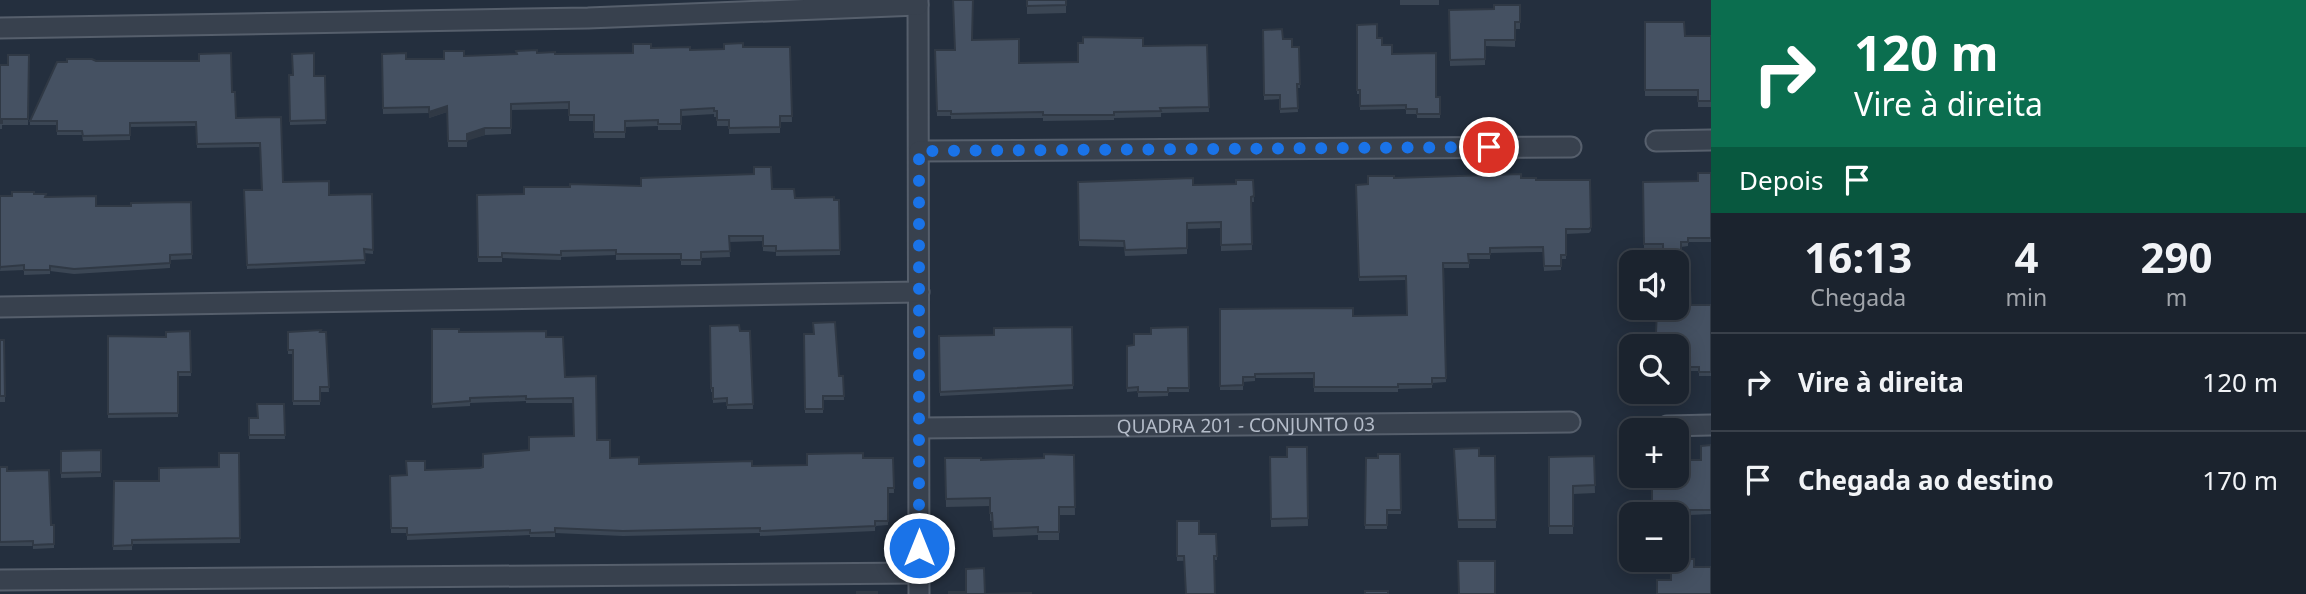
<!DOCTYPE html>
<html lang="pt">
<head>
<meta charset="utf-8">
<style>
  body { margin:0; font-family:"Noto Sans",sans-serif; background:#242b36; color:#f1f3f6; height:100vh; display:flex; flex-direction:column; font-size:26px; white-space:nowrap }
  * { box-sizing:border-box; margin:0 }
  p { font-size:23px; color:#a0a4aa }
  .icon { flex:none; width:38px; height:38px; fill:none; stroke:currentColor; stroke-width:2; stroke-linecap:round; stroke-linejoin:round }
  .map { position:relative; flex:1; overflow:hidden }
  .panel { display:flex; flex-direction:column; background:#1b232e; width:595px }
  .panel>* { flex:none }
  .banner { background:#0b6e4f; color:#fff; overflow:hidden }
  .tools { position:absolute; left:1619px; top:250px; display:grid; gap:14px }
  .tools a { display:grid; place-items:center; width:70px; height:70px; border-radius:14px; background:#1b232e; box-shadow:0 4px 18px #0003,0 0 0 2px #39404a; font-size:35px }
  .pin { position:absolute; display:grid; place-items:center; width:60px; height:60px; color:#fff; margin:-30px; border:4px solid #fff; border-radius:50%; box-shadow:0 2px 7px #0007 }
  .me { position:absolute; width:77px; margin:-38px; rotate:0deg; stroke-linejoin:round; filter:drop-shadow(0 0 5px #0008) }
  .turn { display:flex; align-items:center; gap:24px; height:147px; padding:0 28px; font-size:32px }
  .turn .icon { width:91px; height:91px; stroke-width:2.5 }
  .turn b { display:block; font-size:49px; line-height:60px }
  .then { display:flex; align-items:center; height:66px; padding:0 28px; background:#0003; gap:14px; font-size:26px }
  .eta { display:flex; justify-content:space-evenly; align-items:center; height:119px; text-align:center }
  .eta b { font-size:42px; font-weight:700; line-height:49px }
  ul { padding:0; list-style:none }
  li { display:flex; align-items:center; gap:21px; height:98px; padding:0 28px; border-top:2px solid #39404a }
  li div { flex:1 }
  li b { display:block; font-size:26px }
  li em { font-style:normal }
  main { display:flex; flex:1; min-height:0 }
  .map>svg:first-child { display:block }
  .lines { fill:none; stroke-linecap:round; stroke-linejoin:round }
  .street-casing { stroke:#565f6c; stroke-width:23 }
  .street { stroke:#38414e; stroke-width:19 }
  .wall { fill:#3b4654 }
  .shaded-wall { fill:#303945 }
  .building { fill:#455162; stroke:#303945; stroke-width:2 }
  .route { stroke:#1a73e8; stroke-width:12; stroke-dasharray:0 21.6 }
  .labels { text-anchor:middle; stroke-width:5; stroke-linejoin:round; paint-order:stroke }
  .street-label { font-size:19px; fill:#b4bcc9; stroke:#1d2633 }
</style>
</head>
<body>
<main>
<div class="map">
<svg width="1711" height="594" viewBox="0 0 1711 594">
  <rect width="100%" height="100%" fill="#242f3e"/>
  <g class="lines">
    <!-- street casing -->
    <g class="street-casing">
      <g id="street">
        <path d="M 918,0 L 919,594"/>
        <path d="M 0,28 L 588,18 L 918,5"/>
        <path d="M 1656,141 L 1711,140"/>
        <path d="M 919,151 L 1571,147"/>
        <path d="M 0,307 L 919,292"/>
        <path d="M 1667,426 L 1711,425"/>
        <path id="s1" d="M 920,428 L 1570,422"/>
        <path d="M 0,580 L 919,573"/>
      </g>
    </g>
    <!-- street -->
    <use href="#street" class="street"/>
  </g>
  <!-- wall -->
  <g class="wall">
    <path d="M 1027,0 L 1066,0 L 1066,13 L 1027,14 Z"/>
    <rect x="1400" y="0" width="39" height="5"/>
    <path d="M 1520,5 L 1520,29 L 1515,29 L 1515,47 L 1485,46 L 1485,65 L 1450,66 L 1449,10 L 1494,9 Z"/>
    <path d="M 1645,22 L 1685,36 L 1711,36 L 1711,107 L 1698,107 L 1698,96 L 1645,96 Z"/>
    <path d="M 1357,25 L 1377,38 L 1436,97 L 1440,97 L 1440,118 L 1417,118 L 1417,114 L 1406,114 L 1406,109 L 1360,110 L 1360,94 L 1357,94 Z"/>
    <path d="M 1263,30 L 1283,39 L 1292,47 L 1299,47 L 1300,88 L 1297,88 L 1298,112 L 1280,113 L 1280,99 L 1264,100 Z"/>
    <path d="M 972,40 L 1019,63 L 1078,62 L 1143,46 L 1207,45 L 1209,112 L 1161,113 L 1161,117 L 1114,118 L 1114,120 L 1043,121 L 1043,118 L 951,119 L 951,116 L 937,116 L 935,50 L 955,50 Z"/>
    <path d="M 743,47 L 790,47 L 792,122 L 780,122 L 780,133 L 729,134 L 729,126 L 717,126 L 717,117 L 714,117 L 714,114 L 681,116 L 681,130 L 658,130 L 658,126 L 625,127 L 625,138 L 594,138 L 594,121 L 569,121 L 569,109 L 511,110 L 511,134 L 485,135 L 467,140 L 467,147 L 448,147 L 447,112 L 429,118 L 429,113 L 383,114 L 382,54 L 406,59 L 444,59 L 464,56 L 537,53 L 555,54 L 633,53 L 651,48 L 690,50 L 724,49 Z"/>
    <path d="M 29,55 L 28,125 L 2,125 L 2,129 L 0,129 L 0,65 L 8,65 Z"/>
    <path d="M 96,61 L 232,92 L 236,118 L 281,117 L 283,182 L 329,195 L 372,194 L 373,254 L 364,253 L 365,264 L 247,269 L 244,190 L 261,190 L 260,147 L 197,148 L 196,126 L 130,127 L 130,140 L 83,141 L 82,135 L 57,135 L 57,125 L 30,125 L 30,121 Z"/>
    <path d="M 289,75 L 325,76 L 326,124 L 290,125 Z"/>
    <path d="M 1711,173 L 1711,242 L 1688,242 L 1688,246 L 1681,247 L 1681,255 L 1663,255 L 1663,248 L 1644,248 L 1643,182 L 1698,181 Z"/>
    <path d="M 1394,178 L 1521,178 L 1536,180 L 1590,180 L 1591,231 L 1589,233 L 1566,234 L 1566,259 L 1561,259 L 1561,270 L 1544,271 L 1543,252 L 1490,253 L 1490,259 L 1469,259 L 1469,268 L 1444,268 L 1446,382 L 1432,383 L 1432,388 L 1398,389 L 1398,392 L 1314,392 L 1314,378 L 1255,378 L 1255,381 L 1243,382 L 1243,390 L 1220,390 L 1220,309 L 1353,316 L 1407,315 L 1406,280 L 1359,281 L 1356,185 L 1368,184 Z"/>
    <path d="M 1253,180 L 1254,202 L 1251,202 L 1252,250 L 1221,251 L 1221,228 L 1187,229 L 1187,254 L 1125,256 L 1124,247 L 1079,246 L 1078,182 L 1193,185 L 1236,184 Z"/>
    <path d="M 772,189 L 795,198 L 839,200 L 840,255 L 776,256 L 776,252 L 763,251 L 763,241 L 729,242 L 730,257 L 701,258 L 701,265 L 681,265 L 681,259 L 616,260 L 616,255 L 561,257 L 561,260 L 502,258 L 502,262 L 478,262 L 477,195 Z"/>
    <path d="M 34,194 L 96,206 L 131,206 L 191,202 L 192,259 L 170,260 L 170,268 L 74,274 L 50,271 L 50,274 L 24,275 L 24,270 L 0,271 L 12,196 Z"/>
    <path d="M 1711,305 L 1711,376 L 1699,376 L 1699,371 L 1676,371 L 1676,346 L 1656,333 Z"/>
    <path d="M 710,326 L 740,331 L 750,331 L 753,409 L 727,409 L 727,402 L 713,403 L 713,392 L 711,392 Z"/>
    <path d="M 1072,327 L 1073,389 L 940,396 L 939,336 L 994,335 Z"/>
    <path d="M 1188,327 L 1189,392 L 1168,392 L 1168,396 L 1138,397 L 1138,391 L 1127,392 L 1127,346 L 1134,345 L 1151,334 Z"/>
    <path d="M 432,329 L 546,337 L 565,377 L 597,440 L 610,458 L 639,464 L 752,466 L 807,465 L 863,458 L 893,458 L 894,493 L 888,493 L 888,525 L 875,526 L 875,531 L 760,536 L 760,533 L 623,536 L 555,533 L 555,537 L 530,537 L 530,535 L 407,540 L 407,533 L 391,533 L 390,481 L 425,470 L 480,468 L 529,450 L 574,436 L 573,403 L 526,403 L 526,401 L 470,403 L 470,406 L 432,408 Z"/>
    <path d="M 190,331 L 191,376 L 178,376 L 178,417 L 108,418 L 108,336 L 166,337 Z"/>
    <path d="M 288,332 L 326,332 L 329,392 L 320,392 L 320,405 L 293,405 L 293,354 L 288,354 Z"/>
    <path d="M 804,334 L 839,376 L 843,376 L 844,400 L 823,400 L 823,413 L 805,413 Z"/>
    <path d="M 0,340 L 5,396 L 5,402 L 0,402 Z"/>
    <path d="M 284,404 L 285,439 L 249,439 L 249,418 L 258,418 Z"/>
    <path d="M 1711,445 L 1711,514 L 1690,515 L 1671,580 L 1673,566 L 1701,460 Z"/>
    <path d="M 1307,447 L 1308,526 L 1271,527 L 1270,457 L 1287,457 Z"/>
    <path d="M 1454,449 L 1479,456 L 1495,456 L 1496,528 L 1458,528 Z"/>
    <path d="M 101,450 L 101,477 L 61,478 L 61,451 Z"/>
    <path d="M 239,453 L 240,543 L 132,544 L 132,550 L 113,550 L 114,481 L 159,481 L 219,467 Z"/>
    <path d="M 1400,454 L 1401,514 L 1387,514 L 1387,529 L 1365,529 L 1366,458 L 1378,458 Z"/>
    <path d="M 1074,455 L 1075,515 L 1059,515 L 1059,540 L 1038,540 L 1038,535 L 993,537 L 992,521 L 990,521 L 990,506 L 946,507 L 945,458 L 981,460 L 1044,458 Z"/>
    <path d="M 1594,456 L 1595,493 L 1573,494 L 1573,534 L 1549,534 L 1549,457 Z"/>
    <path d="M 0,467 L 7,471 L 51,525 L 54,525 L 54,548 L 33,549 L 33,546 L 0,546 Z"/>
    <path d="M 1177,521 L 1199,534 L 1216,534 L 1217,560 L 1177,561 Z"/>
  </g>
  <!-- shaded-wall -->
  <g class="shaded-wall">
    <path d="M 447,106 L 447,112 L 429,118 L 429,112 Z"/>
    <path d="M 485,128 L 485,135 L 467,141 L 467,134 Z"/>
  </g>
  <!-- building -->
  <g class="building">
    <path d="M 953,0 L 973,0 L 972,40 L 1019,39 L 1019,63 L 1078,62 L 1078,43 L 1083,43 L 1083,37 L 1143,38 L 1143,46 L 1207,45 L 1209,107 L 1160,108 L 1161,111 L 1114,112 L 1114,115 L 1043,115 L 1043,112 L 951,114 L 951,111 L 937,111 L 935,50 L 955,50 Z"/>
    <path d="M 1027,0 L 1066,0 L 1066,5 L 1027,6 Z"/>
    <path d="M 1494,5 L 1520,5 L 1520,22 L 1515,22 L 1515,40 L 1485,40 L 1485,59 L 1450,60 L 1449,10 L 1494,9 Z"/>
    <path d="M 1645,22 L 1684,22 L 1685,36 L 1711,36 L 1711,101 L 1698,101 L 1698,90 L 1645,90 Z"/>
    <path d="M 1377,24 L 1377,38 L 1382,38 L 1382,45 L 1392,45 L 1392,54 L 1436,53 L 1436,97 L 1440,97 L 1440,114 L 1417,114 L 1417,109 L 1406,109 L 1406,105 L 1360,106 L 1360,90 L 1357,90 L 1357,25 Z"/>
    <path d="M 1282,29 L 1283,39 L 1292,39 L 1292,47 L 1299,47 L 1300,84 L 1297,84 L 1298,108 L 1280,109 L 1280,95 L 1264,95 L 1263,30 Z"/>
    <path d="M 743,43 L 743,47 L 790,47 L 792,116 L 780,116 L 780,127 L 729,128 L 729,120 L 717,120 L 717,111 L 714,111 L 714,108 L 681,110 L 681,124 L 658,124 L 658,120 L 625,121 L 625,132 L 594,132 L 594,115 L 569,115 L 569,102 L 511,104 L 511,128 L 485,128 L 467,134 L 467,141 L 448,141 L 447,106 L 429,112 L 429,107 L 383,108 L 382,54 L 406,53 L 406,59 L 444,59 L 444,51 L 464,51 L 464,56 L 517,54 L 516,51 L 537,50 L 537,53 L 555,52 L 555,54 L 633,53 L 633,44 L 651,44 L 651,48 L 690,47 L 690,50 L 724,49 L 724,44 Z"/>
    <path d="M 231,53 L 232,92 L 235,92 L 236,118 L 281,117 L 283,182 L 329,181 L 329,195 L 372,194 L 373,250 L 364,249 L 365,260 L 247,265 L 244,190 L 262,190 L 260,143 L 197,144 L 196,122 L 130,123 L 130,135 L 83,136 L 82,131 L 57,131 L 57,121 L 30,121 L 57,62 L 67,62 L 67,59 L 92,59 L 96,61 L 199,61 L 199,54 Z"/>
    <path d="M 314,53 L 314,76 L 325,76 L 326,120 L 290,121 L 289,75 L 293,75 L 292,54 Z"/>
    <path d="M 8,55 L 29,55 L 28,119 L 2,119 L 2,123 L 0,123 L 0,65 L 8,65 Z"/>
    <path d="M 754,167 L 771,167 L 772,189 L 794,189 L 795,198 L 834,197 L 834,200 L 839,200 L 840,250 L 776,251 L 776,246 L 763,246 L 763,236 L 729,236 L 730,251 L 701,252 L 701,260 L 681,260 L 681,254 L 616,254 L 616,250 L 561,251 L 561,255 L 502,253 L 502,257 L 478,257 L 477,195 L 524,194 L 524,187 L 570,187 L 570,184 L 641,186 L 641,178 L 754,174 Z"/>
    <path d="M 1698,173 L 1711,173 L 1711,238 L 1688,238 L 1688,242 L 1681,242 L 1681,251 L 1663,251 L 1663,244 L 1644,244 L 1643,182 L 1698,181 Z"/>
    <path d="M 1521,174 L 1521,178 L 1536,178 L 1536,180 L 1590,180 L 1591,227 L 1589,229 L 1566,229 L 1566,255 L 1561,255 L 1561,266 L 1544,266 L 1543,247 L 1490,248 L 1490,254 L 1468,254 L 1469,263 L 1443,263 L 1446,378 L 1432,378 L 1432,384 L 1398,384 L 1398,387 L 1314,387 L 1314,373 L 1255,374 L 1255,377 L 1243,377 L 1243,385 L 1220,386 L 1220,309 L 1353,308 L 1353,316 L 1407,315 L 1406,276 L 1359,277 L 1356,185 L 1368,184 L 1368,176 L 1394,176 L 1394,178 Z"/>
    <path d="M 1193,178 L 1193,185 L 1236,184 L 1236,180 L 1253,180 L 1254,196 L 1251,197 L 1252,244 L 1221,245 L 1221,222 L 1187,223 L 1187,248 L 1125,250 L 1124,241 L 1079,240 L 1078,182 Z"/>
    <path d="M 12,192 L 34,192 L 34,194 L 46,194 L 45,197 L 96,196 L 96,206 L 131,206 L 131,203 L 191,202 L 192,254 L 170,255 L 170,263 L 74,269 L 50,266 L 50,270 L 24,270 L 24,265 L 0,267 L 0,196 L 12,196 Z"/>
    <path d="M 1676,289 L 1690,289 L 1691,305 L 1711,305 L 1711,372 L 1699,372 L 1699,367 L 1676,367 L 1676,346 L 1650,346 L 1650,333 L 1656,333 L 1657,308 L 1676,308 Z"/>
    <path d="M 835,322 L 839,376 L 843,376 L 844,396 L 823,396 L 823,409 L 805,409 L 804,334 L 814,334 L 813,323 Z"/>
    <path d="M 739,325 L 740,331 L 750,331 L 753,404 L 727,405 L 727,398 L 713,399 L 713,388 L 711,388 L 710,326 Z"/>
    <path d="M 1072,327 L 1073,385 L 940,392 L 939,336 L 994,335 L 994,328 Z"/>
    <path d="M 1188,327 L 1189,388 L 1168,388 L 1168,392 L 1138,392 L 1138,387 L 1127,388 L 1127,346 L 1134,345 L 1134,334 L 1151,334 L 1151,328 Z"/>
    <path d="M 432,329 L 459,329 L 459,332 L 546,331 L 546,337 L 563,337 L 565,377 L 596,376 L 597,440 L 610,440 L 610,458 L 639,457 L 639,464 L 752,461 L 752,466 L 807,465 L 807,454 L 863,453 L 863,458 L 893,458 L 894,488 L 888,488 L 888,521 L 875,521 L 875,526 L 760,531 L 760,528 L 623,531 L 555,528 L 555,532 L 530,533 L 530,530 L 407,535 L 407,528 L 391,528 L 390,476 L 407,475 L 406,461 L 425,461 L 425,470 L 480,468 L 483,467 L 483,454 L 529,450 L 529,437 L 574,436 L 573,398 L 526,399 L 526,396 L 470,398 L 470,401 L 432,404 Z"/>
    <path d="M 321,330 L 320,332 L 326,332 L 329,387 L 320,387 L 320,401 L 293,401 L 293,350 L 288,350 L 288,332 Z"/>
    <path d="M 190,331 L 191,372 L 178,372 L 178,413 L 108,414 L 108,336 L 166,337 L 166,332 Z"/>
    <path d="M 0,340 L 4,340 L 5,396 L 0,396 Z"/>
    <path d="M 257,404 L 284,404 L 285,435 L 249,435 L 249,418 L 258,418 Z"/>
    <path d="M 1711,445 L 1711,510 L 1690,510 L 1690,559 L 1694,559 L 1694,567 L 1711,567 L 1711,594 L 1657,594 L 1657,580 L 1671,580 L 1671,566 L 1673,566 L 1673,560 L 1676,560 L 1676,514 L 1652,514 L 1652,476 L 1676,476 L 1676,460 L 1701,460 L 1701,446 Z"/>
    <path d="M 1287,447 L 1307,447 L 1308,518 L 1271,519 L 1270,457 L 1287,457 Z"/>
    <path d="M 1479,448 L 1479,456 L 1495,456 L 1496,520 L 1458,520 L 1454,449 Z"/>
    <path d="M 101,450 L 101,472 L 61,473 L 61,451 Z"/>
    <path d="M 219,453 L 239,453 L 240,538 L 132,540 L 132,545 L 113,546 L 114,481 L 159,481 L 159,468 L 219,467 Z"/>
    <path d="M 1044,454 L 1074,455 L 1075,507 L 1059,507 L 1059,532 L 1038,532 L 1038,527 L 993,529 L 992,513 L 990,513 L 990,498 L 946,499 L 945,458 L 981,458 L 981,460 L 1044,458 Z"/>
    <path d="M 1378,454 L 1400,454 L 1401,510 L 1387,510 L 1387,525 L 1365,525 L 1366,458 L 1378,458 Z"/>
    <path d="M 1594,456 L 1595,485 L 1573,486 L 1573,526 L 1549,526 L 1549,457 Z"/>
    <path d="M 0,467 L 7,467 L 7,471 L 49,470 L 51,525 L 54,525 L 54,544 L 33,545 L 33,541 L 0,542 Z"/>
    <path d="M 1177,521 L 1199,521 L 1199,534 L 1216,534 L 1217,556 L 1214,556 L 1215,594 L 1186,594 L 1184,556 L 1177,556 Z"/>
    <path d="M 1458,561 L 1495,561 L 1495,594 L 1459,594 Z"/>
    <path d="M 984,568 L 985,594 L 1031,593 L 1031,594 L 949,594 L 949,592 L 966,592 L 966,569 Z"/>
    <rect x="1365" y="591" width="23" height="3"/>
    <rect x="857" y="592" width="20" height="2"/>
  </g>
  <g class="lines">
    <!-- route -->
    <path class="route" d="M 919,548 L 919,151 L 1489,147"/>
  </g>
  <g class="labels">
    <!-- street labels -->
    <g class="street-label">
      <text dy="7" stroke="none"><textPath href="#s1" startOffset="326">QUADRA 201 - CONJUNTO 03</textPath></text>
    </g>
  </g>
</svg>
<div class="tools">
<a><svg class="icon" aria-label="sound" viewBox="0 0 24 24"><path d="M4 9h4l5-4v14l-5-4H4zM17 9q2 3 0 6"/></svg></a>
<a><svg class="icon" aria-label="search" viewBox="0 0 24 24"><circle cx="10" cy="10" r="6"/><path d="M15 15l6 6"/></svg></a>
<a>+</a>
<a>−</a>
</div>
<div class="pin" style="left:1489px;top:147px;background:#d93025"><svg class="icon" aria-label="arrive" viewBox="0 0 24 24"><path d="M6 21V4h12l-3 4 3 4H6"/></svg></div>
<svg class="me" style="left:919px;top:548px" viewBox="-20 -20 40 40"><circle r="17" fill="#1a73e8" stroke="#fff" stroke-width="3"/><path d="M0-11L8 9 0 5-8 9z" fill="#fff"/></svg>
</div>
<section class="panel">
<div class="banner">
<div class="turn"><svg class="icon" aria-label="right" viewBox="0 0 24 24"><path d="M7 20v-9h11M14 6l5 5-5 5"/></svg><div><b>120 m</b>Vire à direita</div></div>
<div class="then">Depois<svg class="icon" aria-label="arrive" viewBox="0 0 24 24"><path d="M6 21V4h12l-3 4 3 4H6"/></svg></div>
</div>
<div class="eta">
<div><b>16:13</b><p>Chegada</p></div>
<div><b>4</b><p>min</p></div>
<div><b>290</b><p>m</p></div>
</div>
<ul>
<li><svg class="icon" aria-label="right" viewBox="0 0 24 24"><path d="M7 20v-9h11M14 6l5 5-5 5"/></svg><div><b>Vire à direita</b></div><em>120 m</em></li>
<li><svg class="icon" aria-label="arrive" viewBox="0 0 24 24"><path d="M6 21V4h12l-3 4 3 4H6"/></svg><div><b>Chegada ao destino</b></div><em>170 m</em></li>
</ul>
</section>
</main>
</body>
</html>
